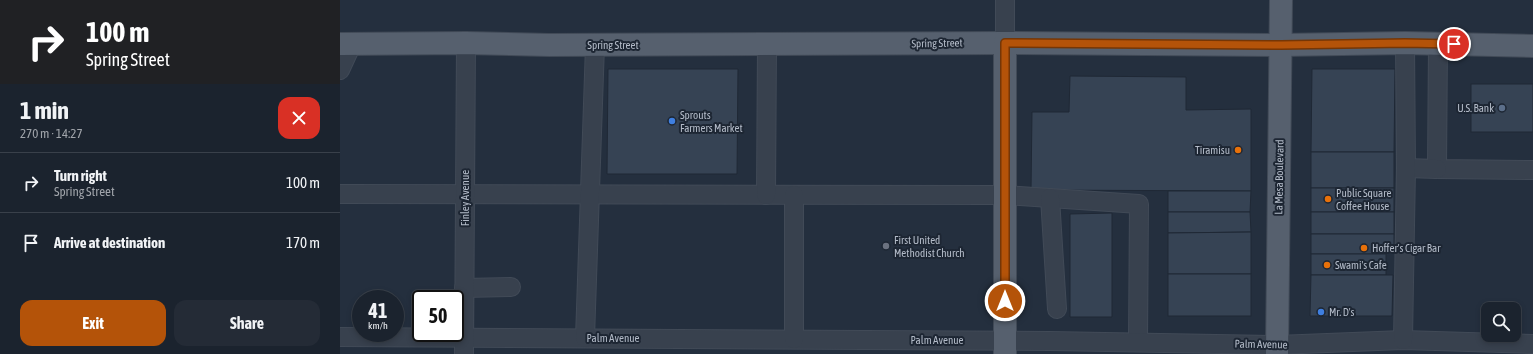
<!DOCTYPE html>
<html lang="en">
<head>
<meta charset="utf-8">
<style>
  body { margin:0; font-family:"Asap Condensed",sans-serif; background:#242b36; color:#f1f3f6; height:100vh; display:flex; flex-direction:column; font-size:15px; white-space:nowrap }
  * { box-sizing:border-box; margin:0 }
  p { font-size:13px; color:#a0a4aa }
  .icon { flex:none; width:22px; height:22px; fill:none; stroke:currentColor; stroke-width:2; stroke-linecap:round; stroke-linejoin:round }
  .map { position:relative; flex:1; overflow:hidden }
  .details { display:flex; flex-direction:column; background:#1b232e; width:340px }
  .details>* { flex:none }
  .guide { background:#202124; color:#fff; overflow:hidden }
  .tools { position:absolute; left:1141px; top:302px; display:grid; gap:8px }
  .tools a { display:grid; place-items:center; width:40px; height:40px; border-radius:8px; background:#1b232e; box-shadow:0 2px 6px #0003,0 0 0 1px #39404a; font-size:20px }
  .speed { position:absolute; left:12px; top:290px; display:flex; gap:8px; font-size:20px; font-weight:700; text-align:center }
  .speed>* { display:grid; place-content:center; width:52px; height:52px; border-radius:50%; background:#1b232e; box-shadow:0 2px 6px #0003,0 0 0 1px #39404a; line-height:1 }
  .speed small { font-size:10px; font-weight:400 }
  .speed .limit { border:2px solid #111; border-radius:6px; background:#fff; color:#111 }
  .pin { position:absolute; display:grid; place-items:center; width:34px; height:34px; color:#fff; margin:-17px; border:2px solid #fff; border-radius:50%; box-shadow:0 1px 4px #0007 }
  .me { position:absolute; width:44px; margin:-22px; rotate:0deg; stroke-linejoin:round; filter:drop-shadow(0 0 3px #0008) }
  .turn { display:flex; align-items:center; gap:14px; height:84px; padding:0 20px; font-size:18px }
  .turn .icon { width:52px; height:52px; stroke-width:2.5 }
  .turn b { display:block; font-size:28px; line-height:34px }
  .round { display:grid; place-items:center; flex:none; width:42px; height:42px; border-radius:12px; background:#242b36 }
  .head { display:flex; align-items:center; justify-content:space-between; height:68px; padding:0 20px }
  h1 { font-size:24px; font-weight:700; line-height:30px }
  .primary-button { display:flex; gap:8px; margin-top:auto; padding:8px 20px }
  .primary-button a { flex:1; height:46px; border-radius:12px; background:#b45309; color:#fff; font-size:16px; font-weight:700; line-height:46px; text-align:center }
  .primary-button a+a { background:#242b36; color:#f1f3f6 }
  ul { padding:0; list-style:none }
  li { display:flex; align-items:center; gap:12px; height:60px; padding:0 20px; border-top:1px solid #39404a }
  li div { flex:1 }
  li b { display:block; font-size:15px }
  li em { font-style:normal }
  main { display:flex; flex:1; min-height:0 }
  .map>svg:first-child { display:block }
  .building { fill:#364354; stroke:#1f2835 }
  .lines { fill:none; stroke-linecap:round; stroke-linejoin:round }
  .minor-casing { stroke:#414a57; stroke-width:20 }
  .major-casing { stroke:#414a57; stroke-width:24 }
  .minor { stroke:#38414e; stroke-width:18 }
  .major { stroke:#56606e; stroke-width:22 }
  .route-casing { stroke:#753606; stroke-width:10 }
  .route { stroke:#b45309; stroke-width:7 }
  .service-dot { fill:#5c6f8a; stroke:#1d2633; stroke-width:1.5 }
  .shop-dot { fill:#3f7fe0; stroke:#1d2633; stroke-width:1.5 }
  .food-dot { fill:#e8710a; stroke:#1d2633; stroke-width:1.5 }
  .worship-dot { fill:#6b7280; stroke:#1d2633; stroke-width:1.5 }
  .labels { text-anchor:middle; stroke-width:4; stroke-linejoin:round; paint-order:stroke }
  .street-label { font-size:11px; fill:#b4bcc9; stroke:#1d2633 }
  .poi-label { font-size:11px; fill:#b4bcc9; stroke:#1d2633; text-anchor:start }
</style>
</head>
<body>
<main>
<section class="details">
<div class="guide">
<div class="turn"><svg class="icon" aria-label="right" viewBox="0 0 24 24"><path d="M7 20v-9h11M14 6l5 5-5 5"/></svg><div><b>100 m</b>Spring Street</div></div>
</div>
<div class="head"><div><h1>1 min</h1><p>270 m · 14:27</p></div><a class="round" style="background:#d93025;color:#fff"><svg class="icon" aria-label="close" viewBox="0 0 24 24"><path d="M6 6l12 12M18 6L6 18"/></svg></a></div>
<ul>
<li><svg class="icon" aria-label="right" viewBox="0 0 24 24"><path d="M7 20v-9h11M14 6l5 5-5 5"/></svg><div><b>Turn right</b><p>Spring Street</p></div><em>100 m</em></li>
<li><svg class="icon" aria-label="arrive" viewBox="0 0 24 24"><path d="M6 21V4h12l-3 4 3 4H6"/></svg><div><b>Arrive at destination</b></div><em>170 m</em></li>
</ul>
<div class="primary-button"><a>Exit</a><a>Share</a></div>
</section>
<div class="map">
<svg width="1193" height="354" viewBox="0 0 1193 354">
  <rect width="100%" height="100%" fill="#242f3e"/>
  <!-- building -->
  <g class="building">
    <path d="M 268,69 L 398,69 L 397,174 L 267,174 Z"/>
    <path d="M 972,69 L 1055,69 L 1054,152 L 971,152 Z"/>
    <path d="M 730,76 L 846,77 L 846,110 L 911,109 L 911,191 L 691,190 L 692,112 L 729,112 Z"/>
    <rect x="1131" y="84" width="62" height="48"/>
    <rect x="971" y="152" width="83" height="36"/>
    <rect x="971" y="188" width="83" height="24"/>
    <path d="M 828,191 L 911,191 L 910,212 L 828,212 Z"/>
    <path d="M 828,212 L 910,212 L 911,232 L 828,233 Z"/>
    <rect x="971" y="212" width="83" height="22"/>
    <path d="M 772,213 L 772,317 L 730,317 L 730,214 Z"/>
    <path d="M 911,232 L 911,274 L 828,274 L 828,233 Z"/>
    <path d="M 971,234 L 1054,234 L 1054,245 L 1046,245 L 1046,254 L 971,254 Z"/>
    <rect x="971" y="254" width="75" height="21"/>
    <rect x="828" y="274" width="83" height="42"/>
    <path d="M 971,275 L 1053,275 L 1052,316 L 970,316 Z"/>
  </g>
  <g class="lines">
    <!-- minor casing -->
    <g class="minor-casing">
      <g id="minor">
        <path d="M 665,0 L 665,43"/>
        <path d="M 1098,44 L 1097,169 L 1193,170"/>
        <path d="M 0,70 L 12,44"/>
        <path d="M 1066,168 L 1097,169"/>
        <path d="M 0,194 L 665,195 L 799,204 L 798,342"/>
        <path d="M 426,195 L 427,44"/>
        <path d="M 710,198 L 717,309"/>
        <path d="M 124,288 L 171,287"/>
        <path d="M 0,337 L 710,341 L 937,345 L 1063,340 L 1193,344"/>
        <path d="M 245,338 L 255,45"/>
        <path d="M 454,339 L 454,195"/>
        <path d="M 1063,340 L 1066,168 L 1065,43"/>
        <path d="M 124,354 L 126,43"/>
      </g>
    </g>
    <!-- major casing -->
    <g class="major-casing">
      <g id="major">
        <path d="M 0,44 L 126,43 L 209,45 L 665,43 L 941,45 L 1065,43 L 1193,46"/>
        <path d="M 665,354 L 665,43"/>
        <path d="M 937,354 L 941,0"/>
      </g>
    </g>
    <!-- minor -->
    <use href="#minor" class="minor"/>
    <!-- major -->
    <use href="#major" class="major"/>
  </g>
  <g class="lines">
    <!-- route casing -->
    <g class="route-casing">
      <path id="route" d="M 665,301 L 665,43 L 941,45 L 1065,43 L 1114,44"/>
    </g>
    <!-- route -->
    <use href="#route" class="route"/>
  </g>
  <!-- markers -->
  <circle class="service-dot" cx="1162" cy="108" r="4"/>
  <g class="shop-dot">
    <circle cx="332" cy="121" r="4"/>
    <circle cx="981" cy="312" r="4"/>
  </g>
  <g class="food-dot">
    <circle cx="898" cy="150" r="4"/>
    <circle cx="988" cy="199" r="4"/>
    <circle cx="1024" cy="248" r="4"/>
    <circle cx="987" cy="265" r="4"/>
  </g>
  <circle class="worship-dot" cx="546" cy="246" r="4"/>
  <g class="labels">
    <!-- street labels -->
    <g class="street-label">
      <text transform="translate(597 43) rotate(-1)" y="4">Spring Street</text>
      <text x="273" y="49">Spring Street</text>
      <text transform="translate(939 177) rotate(-89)" y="4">La Mesa Boulevard</text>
      <text transform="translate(125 198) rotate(-90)" y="4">Finley Avenue</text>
      <text x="273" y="342">Palm Avenue</text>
      <text x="597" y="344">Palm Avenue</text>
      <text transform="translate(921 344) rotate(1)" y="4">Palm Avenue</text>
    </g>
    <!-- poi labels -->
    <g class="poi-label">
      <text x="1154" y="112" text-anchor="end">U.S. Bank</text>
      <text x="340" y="119">Sprouts<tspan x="340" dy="13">Farmers Market</tspan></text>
      <text x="890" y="154" text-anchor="end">Tiramisu</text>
      <text x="996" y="197">Public Square<tspan x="996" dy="13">Coffee House</tspan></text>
      <text x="554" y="244">First United<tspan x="554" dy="13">Methodist Church</tspan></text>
      <text x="1032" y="252">Hoffer's Cigar Bar</text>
      <text x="995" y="269">Swami's Cafe</text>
      <text x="989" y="316">Mr. D's</text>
    </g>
  </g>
</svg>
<div class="tools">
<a><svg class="icon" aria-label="search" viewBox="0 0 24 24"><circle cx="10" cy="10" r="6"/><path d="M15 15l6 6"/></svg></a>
</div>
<div class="speed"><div>41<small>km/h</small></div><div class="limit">50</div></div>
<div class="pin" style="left:1114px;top:44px;background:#d93025"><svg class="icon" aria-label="arrive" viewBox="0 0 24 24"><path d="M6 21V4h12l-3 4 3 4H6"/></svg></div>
<svg class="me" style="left:665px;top:301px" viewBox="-20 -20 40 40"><circle r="17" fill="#b45309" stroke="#fff" stroke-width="3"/><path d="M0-11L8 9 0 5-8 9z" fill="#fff"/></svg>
</div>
</main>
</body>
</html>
